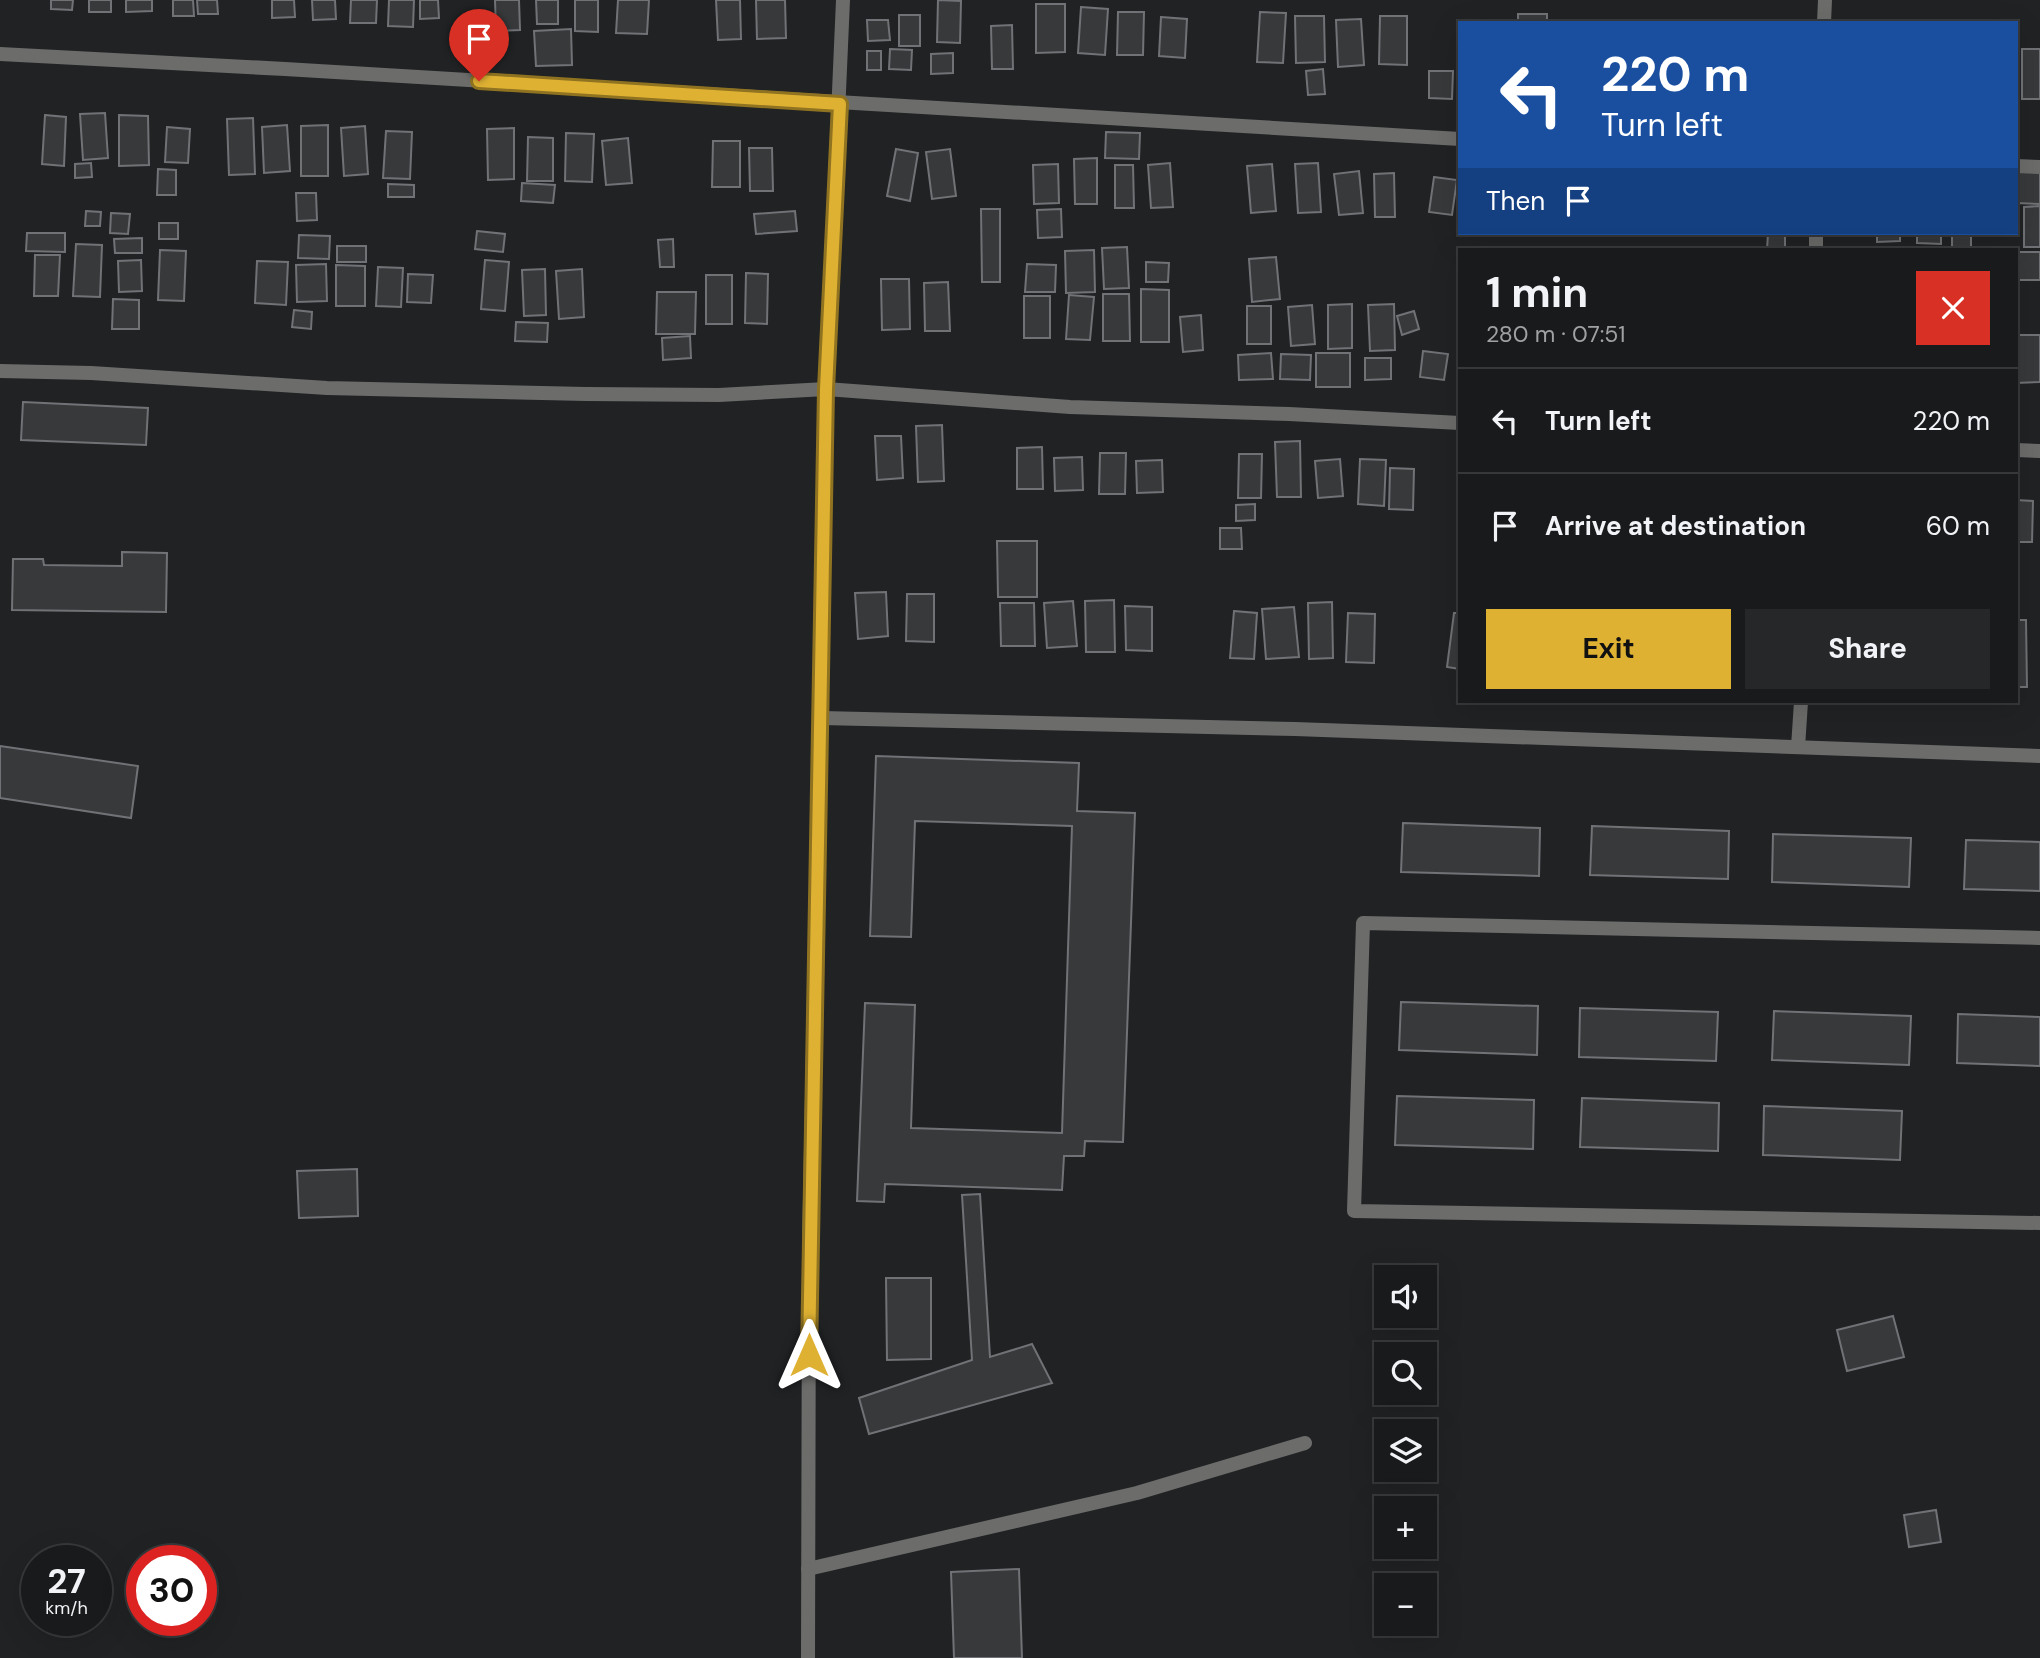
<!DOCTYPE html>
<html lang="en">
<head>
<meta charset="utf-8">
<style>
  body { margin:0; font-family:"DM Sans",sans-serif; background:#252728; color:#f1f3f6; height:100vh; display:flex; flex-direction:column; font-size:26px; white-space:nowrap }
  * { box-sizing:border-box; margin:0 }
  p { font-size:23px; color:#9fa1a3 }
  .icon { flex:none; width:38px; height:38px; fill:none; stroke:currentColor; stroke-width:2; stroke-linecap:round; stroke-linejoin:round }
  .map { position:relative; flex:1; overflow:hidden }
  .details { position:absolute; left:1458px; top:248px; width:560px; height:455px; display:flex; flex-direction:column; background:#181a1b; border-radius:0px; box-shadow:0 7px 28px #0002,0 0 0 2px #36383a }
  .details>* { flex:none }
  .banner { position:absolute; left:1458px; top:21px; width:560px; height:214px; border-radius:0px; box-shadow:0 7px 28px #0002,0 0 0 2px #36383a; background:#1a4fa0; color:#fff; overflow:hidden }
  .controls { position:absolute; left:1374px; top:1265px; display:grid; gap:14px }
  .controls a { display:grid; place-items:center; width:63px; height:63px; border-radius:0px; background:#181a1b; box-shadow:0 7px 28px #0002,0 0 0 2px #36383a; font-size:35px }
  .speed { position:absolute; left:21px; top:1545px; display:flex; gap:14px; font-size:35px; font-weight:700; text-align:center }
  .speed>* { display:grid; place-content:center; width:91px; height:91px; border-radius:50%; background:#181a1b; box-shadow:0 7px 28px #0002,0 0 0 2px #36383a; line-height:1 }
  .speed small { font-size:18px; font-weight:400 }
  .speed .limit { border:10px solid #d22; background:#fff; color:#111 }
  .pin { position:absolute; display:grid; place-items:center; width:60px; height:60px; color:#fff; margin:-72px -30px; border-radius:50% 50% 50% 0; rotate:-45deg; box-shadow:0 0 7px #0007 }
  .pin .icon { rotate:45deg }
  .me { position:absolute; width:77px; margin:-38px; rotate:0deg; stroke-linejoin:round; filter:drop-shadow(0 0 5px #0008) }
  .turn { display:flex; align-items:center; gap:24px; height:147px; padding:0 28px; font-size:32px }
  .turn .icon { width:91px; height:91px; stroke-width:2.5 }
  .turn b { display:block; font-size:49px; line-height:60px }
  .then { display:flex; align-items:center; height:66px; padding:0 28px; background:#0003; gap:14px; font-size:26px }
  .round { display:grid; place-items:center; flex:none; width:74px; height:74px; border-radius:0px; background:#252728 }
  .overview { display:flex; align-items:center; justify-content:space-between; height:119px; padding:0 28px }
  h1 { font-size:42px; font-weight:700; line-height:52px }
  .primary-button { display:flex; gap:14px; margin-top:auto; padding:14px 28px }
  .primary-button a { flex:1; height:80px; border-radius:0px; background:#deb133; color:#111; font-size:28px; font-weight:700; line-height:80px; text-align:center }
  .primary-button a+a { background:#252728; color:#f1f3f6 }
  ul { padding:0; list-style:none }
  li { display:flex; align-items:center; gap:21px; height:105px; padding:0 28px; border-top:2px solid #36383a }
  li div { flex:1 }
  li b { display:block; font-size:26px }
  li em { font-style:normal }
  .map>svg:first-child { display:block }
  .building { fill:#37393b; stroke:#707275; stroke-width:2 }
  .lines { fill:none; stroke-linecap:round; stroke-linejoin:round }
  .service { stroke:#6c6c6b; stroke-width:14 }
  .minor { stroke:#6c6c6b; stroke-width:14 }
  .route-casing { stroke:#907321; stroke-width:18 }
  .route { stroke:#deb133; stroke-width:12 }
</style>
</head>
<body>
<div class="map">
<svg width="2040" height="1658" viewBox="0 0 2040 1658">
  <rect width="100%" height="100%" fill="#202224"/>
  <!-- building -->
  <g class="building">
    <path d="M 51,0 L 73,0 L 72,10 L 51,9 Z"/>
    <rect x="89" y="0" width="22" height="12"/>
    <path d="M 126,0 L 152,0 L 152,11 L 126,12 Z"/>
    <path d="M 173,0 L 193,0 L 194,16 L 173,16 Z"/>
    <path d="M 197,0 L 217,0 L 218,14 L 198,14 Z"/>
    <path d="M 272,0 L 294,0 L 295,17 L 272,18 Z"/>
    <path d="M 312,0 L 335,0 L 336,19 L 313,20 Z"/>
    <path d="M 351,0 L 377,0 L 376,23 L 350,23 Z"/>
    <path d="M 389,0 L 414,0 L 413,27 L 388,26 Z"/>
    <path d="M 420,0 L 438,0 L 439,18 L 420,19 Z"/>
    <path d="M 495,0 L 519,0 L 520,30 L 496,31 Z"/>
    <path d="M 536,0 L 558,0 L 558,24 L 537,24 Z"/>
    <path d="M 575,0 L 598,0 L 598,32 L 575,31 Z"/>
    <path d="M 618,0 L 649,0 L 647,34 L 616,33 Z"/>
    <path d="M 716,0 L 740,0 L 741,39 L 718,40 Z"/>
    <path d="M 756,0 L 785,0 L 786,38 L 757,39 Z"/>
    <path d="M 938,0 L 961,1 L 960,43 L 937,42 Z"/>
    <path d="M 1036,4 L 1065,4 L 1065,52 L 1036,53 Z"/>
    <path d="M 1081,7 L 1108,9 L 1105,55 L 1078,53 Z"/>
    <path d="M 1118,12 L 1144,12 L 1143,55 L 1117,55 Z"/>
    <path d="M 1260,12 L 1286,13 L 1283,63 L 1257,62 Z"/>
    <rect x="1518" y="14" width="29" height="9"/>
    <rect x="899" y="15" width="21" height="31"/>
    <path d="M 1295,16 L 1324,16 L 1325,62 L 1296,63 Z"/>
    <path d="M 1380,16 L 1407,16 L 1407,65 L 1379,64 Z"/>
    <path d="M 1161,17 L 1187,19 L 1185,58 L 1159,56 Z"/>
    <path d="M 1361,19 L 1364,65 L 1338,67 L 1336,20 Z"/>
    <path d="M 867,20 L 888,20 L 890,40 L 868,41 Z"/>
    <path d="M 1012,25 L 1013,69 L 992,69 L 991,26 Z"/>
    <path d="M 571,29 L 572,65 L 536,66 L 534,31 Z"/>
    <path d="M 890,49 L 912,50 L 911,70 L 889,69 Z"/>
    <rect x="2022" y="49" width="18" height="50"/>
    <rect x="867" y="51" width="14" height="19"/>
    <path d="M 953,53 L 953,73 L 931,74 L 931,54 Z"/>
    <path d="M 1323,69 L 1325,94 L 1308,95 L 1306,71 Z"/>
    <path d="M 1429,71 L 1453,71 L 1452,99 L 1429,98 Z"/>
    <path d="M 105,113 L 108,158 L 83,160 L 80,114 Z"/>
    <path d="M 45,115 L 66,117 L 64,166 L 42,164 Z"/>
    <path d="M 119,115 L 148,116 L 149,165 L 119,166 Z"/>
    <path d="M 253,118 L 255,174 L 229,175 L 227,119 Z"/>
    <path d="M 287,125 L 290,171 L 264,173 L 262,127 Z"/>
    <path d="M 328,125 L 328,176 L 301,176 L 301,126 Z"/>
    <path d="M 365,126 L 368,174 L 344,176 L 341,128 Z"/>
    <path d="M 167,127 L 190,129 L 188,163 L 165,162 Z"/>
    <path d="M 514,128 L 514,179 L 488,180 L 487,129 Z"/>
    <path d="M 386,131 L 412,132 L 410,179 L 383,178 Z"/>
    <path d="M 1106,132 L 1140,133 L 1139,159 L 1105,158 Z"/>
    <path d="M 566,133 L 594,134 L 592,182 L 565,181 Z"/>
    <path d="M 528,137 L 553,138 L 553,181 L 527,181 Z"/>
    <path d="M 628,138 L 632,183 L 606,185 L 602,141 Z"/>
    <path d="M 713,141 L 740,141 L 740,187 L 712,187 Z"/>
    <path d="M 749,148 L 772,148 L 773,191 L 750,191 Z"/>
    <path d="M 896,149 L 918,153 L 910,201 L 887,196 Z"/>
    <path d="M 950,149 L 956,196 L 932,199 L 926,152 Z"/>
    <path d="M 1097,158 L 1097,204 L 1075,204 L 1074,159 Z"/>
    <path d="M 91,163 L 92,177 L 75,178 L 75,164 Z"/>
    <path d="M 1170,163 L 1173,207 L 1151,208 L 1148,165 Z"/>
    <path d="M 1318,163 L 1321,212 L 1298,213 L 1295,164 Z"/>
    <path d="M 1058,164 L 1059,203 L 1034,204 L 1033,165 Z"/>
    <path d="M 1272,164 L 1276,211 L 1251,213 L 1247,166 Z"/>
    <path d="M 1115,165 L 1133,165 L 1134,208 L 1115,208 Z"/>
    <path d="M 158,169 L 176,170 L 176,195 L 157,195 Z"/>
    <path d="M 1359,171 L 1363,213 L 1339,215 L 1334,174 Z"/>
    <path d="M 2016,171 L 2040,171 L 2040,204 L 2016,203 Z"/>
    <path d="M 1394,173 L 1395,217 L 1375,217 L 1374,174 Z"/>
    <path d="M 1434,177 L 1457,180 L 1452,215 L 1429,212 Z"/>
    <path d="M 522,183 L 555,185 L 553,203 L 521,201 Z"/>
    <path d="M 388,184 L 414,185 L 414,197 L 388,197 Z"/>
    <path d="M 296,193 L 316,193 L 317,220 L 297,221 Z"/>
    <path d="M 2040,206 L 2040,247 L 2024,247 L 2024,207 Z"/>
    <path d="M 981,209 L 1000,209 L 1000,282 L 982,282 Z"/>
    <path d="M 1061,209 L 1062,237 L 1038,238 L 1037,210 Z"/>
    <path d="M 86,211 L 101,212 L 100,226 L 85,226 Z"/>
    <path d="M 795,211 L 797,231 L 756,234 L 754,214 Z"/>
    <path d="M 111,213 L 130,214 L 128,234 L 110,233 Z"/>
    <rect x="159" y="223" width="19" height="16"/>
    <path d="M 477,231 L 505,234 L 503,252 L 475,249 Z"/>
    <path d="M 27,233 L 65,233 L 65,252 L 26,251 Z"/>
    <path d="M 1768,233 L 1785,233 L 1785,250 L 1767,250 Z"/>
    <path d="M 1877,233 L 1900,233 L 1900,241 L 1877,242 Z"/>
    <path d="M 1917,233 L 1941,233 L 1941,244 L 1917,243 Z"/>
    <rect x="1952" y="233" width="19" height="17"/>
    <path d="M 299,235 L 330,236 L 329,259 L 298,258 Z"/>
    <path d="M 142,238 L 142,253 L 115,253 L 114,239 Z"/>
    <path d="M 673,239 L 674,267 L 660,267 L 658,240 Z"/>
    <path d="M 76,244 L 102,245 L 100,297 L 73,296 Z"/>
    <rect x="337" y="246" width="29" height="16"/>
    <path d="M 1127,247 L 1129,288 L 1104,289 L 1102,248 Z"/>
    <path d="M 160,250 L 186,251 L 184,301 L 158,300 Z"/>
    <path d="M 1094,250 L 1095,292 L 1066,293 L 1065,251 Z"/>
    <rect x="2016" y="252" width="24" height="28"/>
    <path d="M 35,255 L 60,255 L 58,296 L 34,296 Z"/>
    <path d="M 1276,257 L 1280,299 L 1252,302 L 1249,259 Z"/>
    <path d="M 141,260 L 142,291 L 119,292 L 118,261 Z"/>
    <path d="M 485,260 L 509,262 L 505,311 L 481,309 Z"/>
    <path d="M 257,261 L 288,262 L 286,305 L 255,303 Z"/>
    <path d="M 1146,262 L 1169,263 L 1168,282 L 1146,282 Z"/>
    <path d="M 326,264 L 327,301 L 297,302 L 296,265 Z"/>
    <path d="M 1027,264 L 1056,265 L 1055,292 L 1025,292 Z"/>
    <path d="M 336,265 L 365,266 L 365,306 L 336,306 Z"/>
    <path d="M 378,267 L 403,268 L 401,307 L 376,306 Z"/>
    <path d="M 545,269 L 546,315 L 524,316 L 522,270 Z"/>
    <path d="M 582,269 L 584,317 L 559,319 L 556,271 Z"/>
    <path d="M 746,273 L 768,274 L 767,324 L 745,323 Z"/>
    <path d="M 408,274 L 433,275 L 431,303 L 407,302 Z"/>
    <rect x="706" y="275" width="26" height="49"/>
    <path d="M 881,279 L 909,279 L 910,329 L 882,330 Z"/>
    <path d="M 948,282 L 950,331 L 925,331 L 924,283 Z"/>
    <path d="M 1141,289 L 1169,290 L 1169,342 L 1141,342 Z"/>
    <path d="M 657,292 L 696,292 L 695,334 L 656,334 Z"/>
    <path d="M 1103,294 L 1129,294 L 1130,341 L 1103,341 Z"/>
    <path d="M 1069,295 L 1094,297 L 1090,340 L 1066,339 Z"/>
    <rect x="1024" y="296" width="26" height="42"/>
    <path d="M 113,299 L 139,300 L 139,329 L 112,329 Z"/>
    <path d="M 1352,304 L 1352,348 L 1328,349 L 1328,305 Z"/>
    <path d="M 1394,304 L 1395,350 L 1370,351 L 1368,305 Z"/>
    <path d="M 1312,305 L 1315,344 L 1291,346 L 1288,307 Z"/>
    <rect x="1247" y="306" width="24" height="38"/>
    <path d="M 294,310 L 312,312 L 311,329 L 292,327 Z"/>
    <path d="M 1414,311 L 1419,329 L 1402,335 L 1397,316 Z"/>
    <path d="M 1201,315 L 1203,350 L 1183,352 L 1180,317 Z"/>
    <path d="M 516,322 L 548,323 L 547,342 L 515,341 Z"/>
    <path d="M 2016,335 L 2040,335 L 2040,382 L 2016,383 Z"/>
    <path d="M 690,336 L 691,358 L 663,360 L 662,338 Z"/>
    <path d="M 1423,351 L 1448,354 L 1444,380 L 1420,377 Z"/>
    <path d="M 1271,353 L 1273,379 L 1239,380 L 1238,355 Z"/>
    <rect x="1316" y="353" width="34" height="34"/>
    <path d="M 1281,354 L 1311,355 L 1310,380 L 1280,379 Z"/>
    <path d="M 1365,358 L 1391,358 L 1391,379 L 1365,380 Z"/>
    <path d="M 23,402 L 148,408 L 146,445 L 21,440 Z"/>
    <path d="M 942,425 L 944,481 L 918,482 L 916,426 Z"/>
    <path d="M 875,436 L 901,436 L 903,478 L 877,480 Z"/>
    <path d="M 1300,441 L 1301,497 L 1277,497 L 1275,442 Z"/>
    <path d="M 1042,447 L 1043,489 L 1017,489 L 1017,448 Z"/>
    <path d="M 1100,453 L 1126,453 L 1125,494 L 1099,494 Z"/>
    <path d="M 1239,454 L 1262,454 L 1261,498 L 1238,498 Z"/>
    <path d="M 1082,457 L 1083,490 L 1055,491 L 1054,458 Z"/>
    <path d="M 1340,459 L 1343,496 L 1318,498 L 1315,461 Z"/>
    <path d="M 1360,459 L 1386,460 L 1384,506 L 1358,504 Z"/>
    <path d="M 1162,460 L 1163,492 L 1137,493 L 1136,461 Z"/>
    <path d="M 1390,468 L 1414,469 L 1413,510 L 1389,509 Z"/>
    <path d="M 2016,500 L 2033,501 L 2032,542 L 2016,542 Z"/>
    <path d="M 1255,504 L 1255,520 L 1236,521 L 1236,505 Z"/>
    <path d="M 1220,528 L 1241,528 L 1242,549 L 1220,549 Z"/>
    <path d="M 997,541 L 1037,541 L 1037,597 L 998,597 Z"/>
    <path d="M 122,552 L 167,553 L 166,612 L 12,610 L 13,559 L 43,559 L 44,565 L 122,566 Z"/>
    <path d="M 886,592 L 888,636 L 858,639 L 855,593 Z"/>
    <path d="M 907,594 L 934,594 L 934,642 L 906,641 Z"/>
    <path d="M 1114,600 L 1115,652 L 1086,652 L 1085,601 Z"/>
    <path d="M 1073,601 L 1077,646 L 1047,648 L 1044,603 Z"/>
    <path d="M 1332,602 L 1333,658 L 1309,659 L 1308,603 Z"/>
    <path d="M 1000,603 L 1034,603 L 1035,646 L 1001,646 Z"/>
    <path d="M 1125,606 L 1152,607 L 1152,651 L 1126,650 Z"/>
    <path d="M 1294,607 L 1299,657 L 1266,659 L 1262,609 Z"/>
    <path d="M 1234,611 L 1257,613 L 1254,659 L 1230,658 Z"/>
    <path d="M 1348,613 L 1375,614 L 1374,663 L 1346,662 Z"/>
    <path d="M 1454,613 L 1460,613 L 1460,669 L 1447,667 Z"/>
    <path d="M 2016,620 L 2026,620 L 2027,687 L 2016,687 Z"/>
    <path d="M 0,746 L 138,766 L 131,818 L 0,798 Z"/>
    <path d="M 876,756 L 1079,763 L 1077,811 L 1135,813 L 1123,1142 L 1085,1141 L 1084,1156 L 1064,1156 L 1062,1190 L 885,1184 L 884,1202 L 857,1201 L 865,1003 L 915,1005 L 911,1128 L 1062,1133 L 1072,826 L 915,821 L 911,937 L 870,936 Z"/>
    <path d="M 1403,823 L 1540,828 L 1539,876 L 1401,872 Z"/>
    <path d="M 1592,826 L 1729,831 L 1728,879 L 1590,875 Z"/>
    <path d="M 1773,834 L 1911,838 L 1909,887 L 1772,882 Z"/>
    <path d="M 1966,840 L 2040,842 L 2040,891 L 1964,889 Z"/>
    <path d="M 1401,1002 L 1538,1006 L 1537,1055 L 1399,1050 Z"/>
    <path d="M 1580,1008 L 1718,1012 L 1716,1061 L 1579,1057 Z"/>
    <path d="M 1774,1011 L 1911,1016 L 1909,1065 L 1772,1060 Z"/>
    <path d="M 1958,1014 L 2040,1017 L 2040,1066 L 1957,1063 Z"/>
    <path d="M 1397,1096 L 1534,1100 L 1533,1149 L 1395,1145 Z"/>
    <path d="M 1582,1098 L 1719,1103 L 1718,1151 L 1580,1147 Z"/>
    <path d="M 1764,1106 L 1902,1111 L 1900,1160 L 1763,1155 Z"/>
    <path d="M 357,1169 L 358,1216 L 299,1218 L 297,1171 Z"/>
    <path d="M 980,1194 L 990,1357 L 1032,1344 L 1052,1383 L 869,1434 L 859,1398 L 972,1360 L 962,1195 Z"/>
    <path d="M 886,1278 L 931,1278 L 931,1359 L 887,1360 Z"/>
    <path d="M 1893,1316 L 1904,1357 L 1847,1371 L 1837,1330 Z"/>
    <path d="M 1936,1510 L 1941,1542 L 1909,1547 L 1904,1515 Z"/>
    <path d="M 1019,1569 L 1022,1658 L 954,1658 L 951,1572 Z"/>
  </g>
  <g class="lines">
    <!-- service -->
    <g class="service">
      <path d="M 2040,938 L 1363,923 L 1354,1211 L 2040,1223"/>
      <path d="M 808,1569 L 1137,1493 L 1305,1443"/>
    </g>
    <!-- minor -->
    <g class="minor">
      <path d="M 1824,23 L 1825,0"/>
      <path d="M 0,54 L 285,69 L 1460,139"/>
      <path d="M 2016,166 L 2040,167"/>
      <path d="M 1816,250 L 1816,233"/>
      <path d="M 0,371 L 91,373 L 327,388 L 586,394 L 719,395 L 826,389 L 1070,407 L 1289,414 L 1460,423"/>
      <path d="M 2016,450 L 2040,451"/>
      <path d="M 821,718 L 1295,729 L 2040,756"/>
      <path d="M 1798,747 L 1801,702"/>
      <path d="M 808,1658 L 809,1248 L 826,389 L 843,0"/>
    </g>
  </g>
  <g class="lines">
    <!-- route casing -->
    <g class="route-casing">
      <path id="route" d="M 479,81 L 840,104 L 826,389 L 809,1355"/>
    </g>
    <!-- route -->
    <use href="#route" class="route"/>
  </g>
</svg>
<div class="controls">
<a><svg class="icon" aria-label="sound" viewBox="0 0 24 24"><path d="M4 9h4l5-4v14l-5-4H4zM17 9q2 3 0 6"/></svg></a>
<a><svg class="icon" aria-label="search" viewBox="0 0 24 24"><circle cx="10" cy="10" r="6"/><path d="M15 15l6 6"/></svg></a>
<a><svg class="icon" aria-label="layers" viewBox="0 0 24 24"><path d="M12 4l9 5-9 5-9-5zM3 14l9 5 9-5"/></svg></a>
<a>+</a>
<a>−</a>
</div>
<div class="speed"><div>27<small>km/h</small></div><div class="limit">30</div></div>
<div class="pin" style="left:479px;top:81px;background:#d93025"><svg class="icon" aria-label="arrive" viewBox="0 0 24 24"><path d="M6 21V4h12l-3 4 3 4H6"/></svg></div>
<svg class="me" style="left:809px;top:1355px" viewBox="-20 -20 40 40"><path d="M0-17L14 15 0 8-14 15z" fill="#deb133" stroke="#fff" stroke-width="4"/></svg>
<div class="banner">
<div class="turn"><svg class="icon" aria-label="left" viewBox="0 0 24 24"><path d="M17 20v-9H6M10 6l-5 5 5 5"/></svg><div><b>220 m</b>Turn left</div></div>
<div class="then">Then<svg class="icon" aria-label="arrive" viewBox="0 0 24 24"><path d="M6 21V4h12l-3 4 3 4H6"/></svg></div>
</div>
<section class="details">
<div class="overview"><div><h1>1 min</h1><p>280 m · 07:51</p></div><a class="round" style="background:#d93025;color:#fff"><svg class="icon" aria-label="close" viewBox="0 0 24 24"><path d="M6 6l12 12M18 6L6 18"/></svg></a></div>
<ul>
<li><svg class="icon" aria-label="left" viewBox="0 0 24 24"><path d="M17 20v-9H6M10 6l-5 5 5 5"/></svg><div><b>Turn left</b></div><em>220 m</em></li>
<li><svg class="icon" aria-label="arrive" viewBox="0 0 24 24"><path d="M6 21V4h12l-3 4 3 4H6"/></svg><div><b>Arrive at destination</b></div><em>60 m</em></li>
</ul>
<div class="primary-button"><a>Exit</a><a>Share</a></div>
</section>
</div>
</body>
</html>
